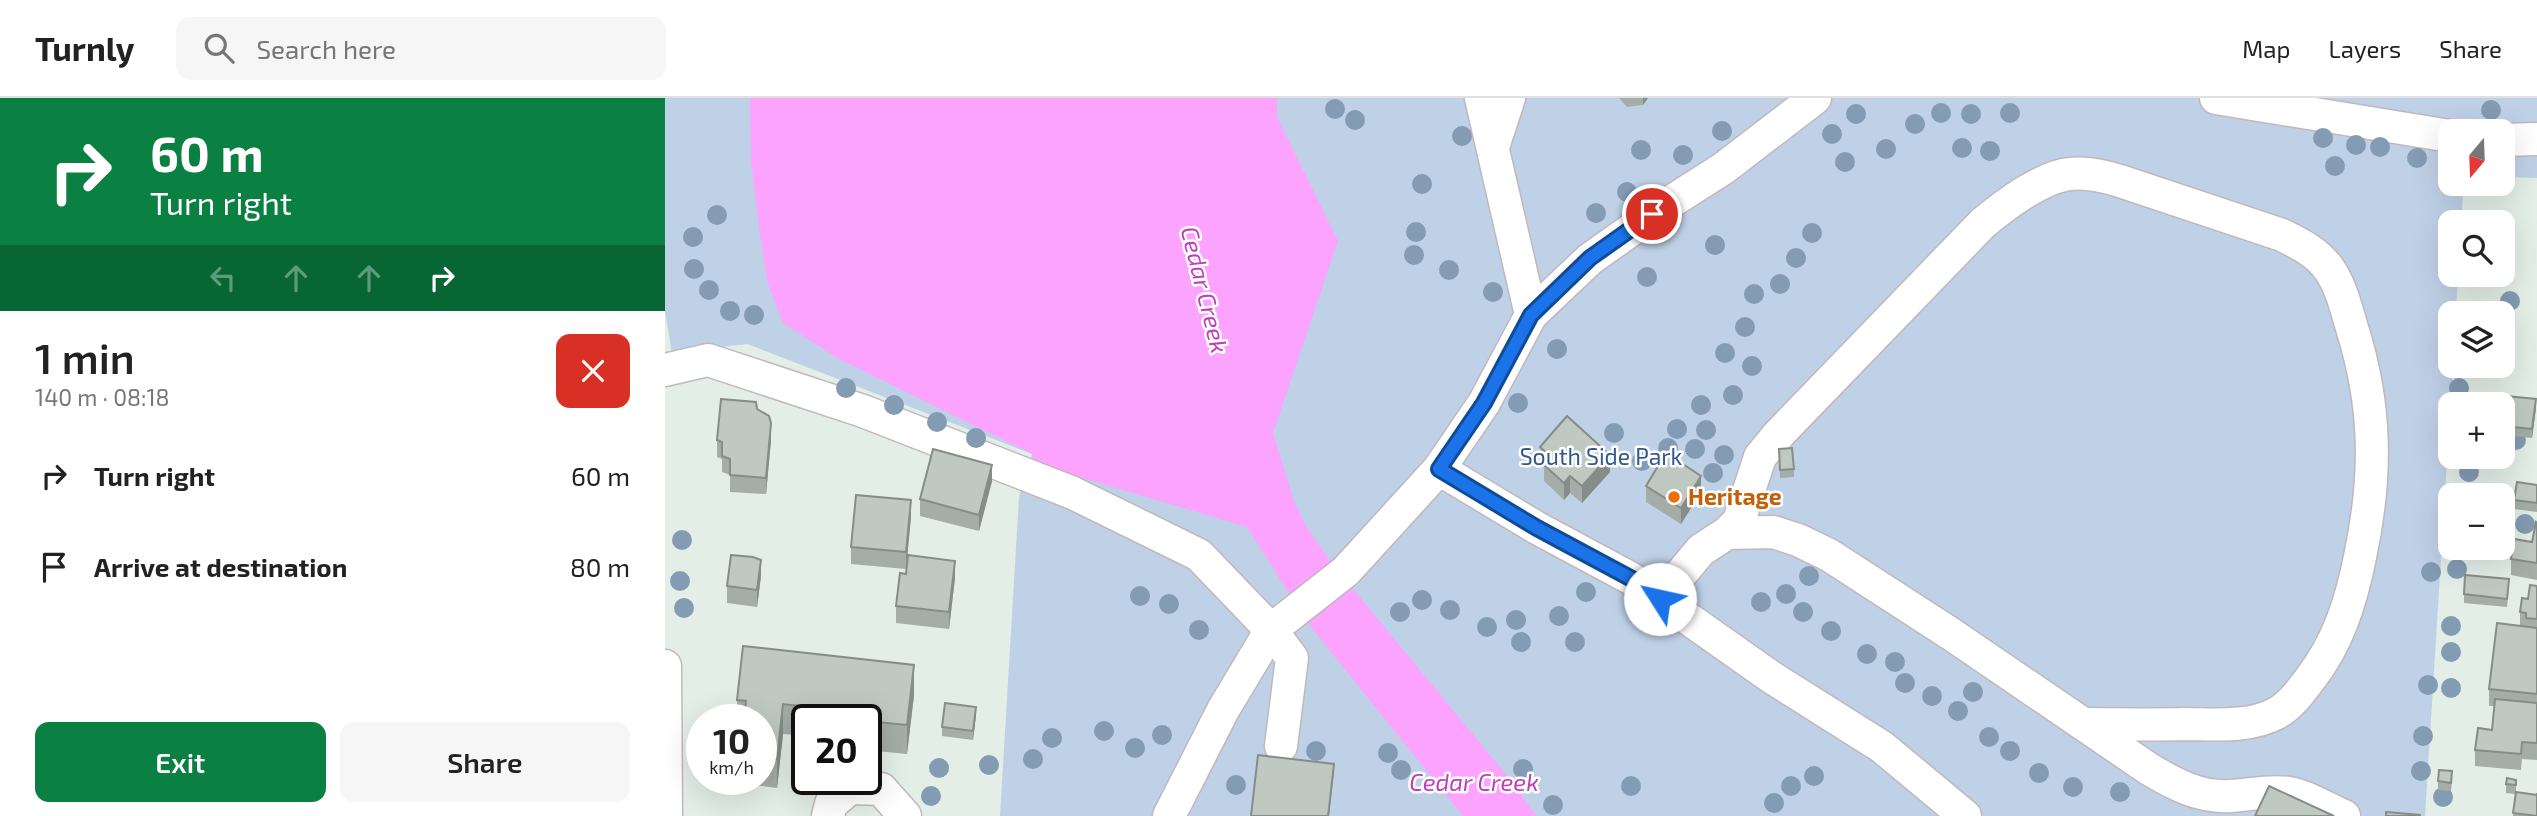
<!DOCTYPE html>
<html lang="en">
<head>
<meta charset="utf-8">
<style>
  body { margin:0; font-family:"Exo 2",sans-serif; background:#f6f6f6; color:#222; height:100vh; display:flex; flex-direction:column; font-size:26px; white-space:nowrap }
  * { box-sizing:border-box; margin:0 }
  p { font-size:23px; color:#767676 }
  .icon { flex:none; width:38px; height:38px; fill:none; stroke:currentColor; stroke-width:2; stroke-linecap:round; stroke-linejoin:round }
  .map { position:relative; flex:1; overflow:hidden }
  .sheet { display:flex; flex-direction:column; background:#fff; width:665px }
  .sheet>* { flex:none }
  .banner { background:#0b8043; color:#fff; overflow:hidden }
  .needle { width:46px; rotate:199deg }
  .controls { position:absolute; left:1773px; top:21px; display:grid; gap:14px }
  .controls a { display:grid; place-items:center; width:77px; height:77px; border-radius:14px; background:#fff; box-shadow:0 7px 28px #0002; font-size:35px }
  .speed { position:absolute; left:21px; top:606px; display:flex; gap:14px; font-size:35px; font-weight:700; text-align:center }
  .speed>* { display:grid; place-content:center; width:91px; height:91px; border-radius:50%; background:#fff; box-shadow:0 7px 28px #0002; line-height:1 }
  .speed small { font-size:18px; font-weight:400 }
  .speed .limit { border:4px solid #111; border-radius:10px; background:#fff; color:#111 }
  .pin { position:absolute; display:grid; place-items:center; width:60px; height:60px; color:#fff; margin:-30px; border:4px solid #fff; border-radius:50%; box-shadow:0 2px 7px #0007 }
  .me { position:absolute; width:77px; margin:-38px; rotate:305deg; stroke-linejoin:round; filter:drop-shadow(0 0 5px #0008) }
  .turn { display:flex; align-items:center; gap:24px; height:147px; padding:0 35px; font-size:32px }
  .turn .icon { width:91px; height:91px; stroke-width:2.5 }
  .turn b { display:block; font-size:49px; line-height:60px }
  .lanes { display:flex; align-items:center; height:66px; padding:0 35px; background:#0003; justify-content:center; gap:35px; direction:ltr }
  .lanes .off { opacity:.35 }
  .round { display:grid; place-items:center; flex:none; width:74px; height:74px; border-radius:14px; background:#f6f6f6 }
  .overview { display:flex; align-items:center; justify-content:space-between; height:119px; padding:0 35px }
  h1 { font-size:42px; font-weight:600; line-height:52px }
  .primary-button { display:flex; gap:14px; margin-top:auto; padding:14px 35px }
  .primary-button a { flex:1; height:80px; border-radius:14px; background:#0b8043; color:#fff; font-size:28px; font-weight:600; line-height:80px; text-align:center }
  .primary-button a+a { background:#f6f6f6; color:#222 }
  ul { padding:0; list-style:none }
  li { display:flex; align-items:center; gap:21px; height:91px; padding:0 35px }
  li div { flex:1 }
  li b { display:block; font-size:26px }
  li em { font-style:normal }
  header { display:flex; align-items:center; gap:42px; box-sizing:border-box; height:98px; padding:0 35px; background:#fff; border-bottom:2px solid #e0e0e0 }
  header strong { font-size:33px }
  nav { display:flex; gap:38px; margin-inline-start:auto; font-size:24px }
  .search { width:490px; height:63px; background:#f6f6f6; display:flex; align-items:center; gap:18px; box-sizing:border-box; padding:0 24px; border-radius:14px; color:#767676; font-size:26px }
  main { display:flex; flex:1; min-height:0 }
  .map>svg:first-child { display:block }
  .green { fill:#bfd1e7 }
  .water { fill:#fca2ff }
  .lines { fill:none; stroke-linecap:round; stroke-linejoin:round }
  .minor-casing { stroke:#c0b8be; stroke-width:35 }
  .minor { stroke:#fff; stroke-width:32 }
  .tree { fill:#839cb4 }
  .wall { fill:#a4ada7 }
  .shaded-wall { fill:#868d88 }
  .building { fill:#bfc9c2; stroke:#868d88; stroke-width:2 }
  .route-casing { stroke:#114b97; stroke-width:18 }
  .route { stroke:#1a73e8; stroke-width:12 }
  .food-dot { fill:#e8710a; stroke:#fff; stroke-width:2.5 }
  .labels { text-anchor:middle; stroke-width:5; stroke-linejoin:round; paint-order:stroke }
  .park-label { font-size:23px; fill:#34588b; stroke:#fff }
  .food-label { font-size:23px; font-weight:bold; fill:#c56008; stroke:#fff; text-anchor:start }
  .water-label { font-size:24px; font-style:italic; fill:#be3fb8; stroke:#fff }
</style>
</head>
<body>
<header>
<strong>Turnly</strong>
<div class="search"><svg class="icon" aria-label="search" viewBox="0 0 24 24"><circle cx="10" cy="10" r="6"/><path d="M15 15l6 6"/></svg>Search here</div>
<nav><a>Map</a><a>Layers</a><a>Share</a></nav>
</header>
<main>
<section class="sheet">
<div class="banner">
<div class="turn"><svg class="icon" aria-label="right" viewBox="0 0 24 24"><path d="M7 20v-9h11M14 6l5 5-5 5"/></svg><div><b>60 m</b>Turn right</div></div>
<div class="lanes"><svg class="icon off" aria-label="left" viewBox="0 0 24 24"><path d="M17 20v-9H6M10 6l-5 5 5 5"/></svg><svg class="icon off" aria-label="ahead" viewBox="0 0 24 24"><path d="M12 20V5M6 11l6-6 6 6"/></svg><svg class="icon off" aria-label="ahead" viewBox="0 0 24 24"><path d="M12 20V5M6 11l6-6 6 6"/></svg><svg class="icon" aria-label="right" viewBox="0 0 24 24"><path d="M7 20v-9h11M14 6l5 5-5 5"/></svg></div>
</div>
<div class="overview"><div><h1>1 min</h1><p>140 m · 08:18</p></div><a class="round" style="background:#d93025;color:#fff"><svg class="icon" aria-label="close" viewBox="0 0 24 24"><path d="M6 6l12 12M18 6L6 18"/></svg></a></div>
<ul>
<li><svg class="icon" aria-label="right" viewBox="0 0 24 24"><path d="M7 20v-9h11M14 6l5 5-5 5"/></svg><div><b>Turn right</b></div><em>60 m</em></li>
<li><svg class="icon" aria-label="arrive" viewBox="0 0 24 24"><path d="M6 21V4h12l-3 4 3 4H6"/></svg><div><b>Arrive at destination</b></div><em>80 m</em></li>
</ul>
<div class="primary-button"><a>Exit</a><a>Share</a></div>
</section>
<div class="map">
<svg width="1872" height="718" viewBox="0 0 1872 718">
  <rect width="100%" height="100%" fill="#e3eee7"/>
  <!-- green -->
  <path class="green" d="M 0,0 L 1872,0 L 1872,80 L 1838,79 L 1838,33 L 1785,33 L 1785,86 L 1799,86 L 1796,124 L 1785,124 L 1785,177 L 1793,177 L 1791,215 L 1785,215 L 1785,268 L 1788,268 L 1760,718 L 335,718 L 354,399 L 367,356 L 82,246 L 7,255 L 0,214 Z"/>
  <!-- water -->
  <path class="water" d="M 85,0 L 612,0 L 612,19 L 673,143 L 608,335 L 629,403 L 642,430 L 665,463 L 848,685 L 871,718 L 798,718 L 645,528 L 582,429 L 371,366 L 367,356 L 174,261 L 118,225 L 103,186 L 95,137 L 86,63 Z"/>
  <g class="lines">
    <!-- minor casing -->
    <g class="minor-casing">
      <g id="minor">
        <path d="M 816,0 L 866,217 L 925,161 L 1004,105 L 1059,70 L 1150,0"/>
        <path d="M 1551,0 L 1785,38"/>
        <path d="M 1838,42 L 1872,41"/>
        <path d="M 828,49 L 844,0"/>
        <path d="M 0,272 L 43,262 L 198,313 L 408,395 L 534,457 L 606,532 L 627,560 L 616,648"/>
        <path d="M 774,371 L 872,430 L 967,481 L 1106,579 L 1217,649 L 1300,718"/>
        <path d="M 1062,435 L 1108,434 L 1133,442 L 1164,457 L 1286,536 L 1484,671 C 1509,686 1535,700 1565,698 C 1584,697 1605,692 1624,695 C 1642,698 1662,711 1679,718"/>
        <path d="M 995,501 L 1036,452 L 1062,435 L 1074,423 L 1095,359 L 1114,336 L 1318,125 C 1340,107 1376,79 1405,76 C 1422,74 1439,78 1455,83 L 1617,137 C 1635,146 1652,154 1664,171 C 1676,188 1681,210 1687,230 C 1712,309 1712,379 1695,459 C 1686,504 1673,545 1645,581 C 1636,593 1626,607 1612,615 C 1584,630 1550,626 1519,626 C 1485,627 1452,626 1418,626"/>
        <path d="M 0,568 L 1,718"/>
        <path d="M 163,718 L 166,706 L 185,690 L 216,691 L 240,718"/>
        <path d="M 504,718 L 558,612 L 606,532 L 681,473 L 774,371 L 819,305 L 866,217"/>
      </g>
    </g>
    <!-- minor -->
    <use href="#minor" class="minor"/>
  </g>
  <!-- trees -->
  <g class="tree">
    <circle cx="670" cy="11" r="10"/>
    <circle cx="1826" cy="12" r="10"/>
    <circle cx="1276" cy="15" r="10"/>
    <circle cx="1345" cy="15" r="10"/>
    <circle cx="1191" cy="16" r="10"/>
    <circle cx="1306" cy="16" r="10"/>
    <circle cx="690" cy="22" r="10"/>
    <circle cx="1250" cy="26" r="10"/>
    <circle cx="1057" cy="33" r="10"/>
    <circle cx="1167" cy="36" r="10"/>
    <circle cx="797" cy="38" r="10"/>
    <circle cx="1658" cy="40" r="10"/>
    <circle cx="1691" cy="47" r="10"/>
    <circle cx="1715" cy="49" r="10"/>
    <circle cx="1297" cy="50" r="10"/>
    <circle cx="1221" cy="51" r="10"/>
    <circle cx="976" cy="52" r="10"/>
    <circle cx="1325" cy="53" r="10"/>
    <circle cx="1018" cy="57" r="10"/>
    <circle cx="1752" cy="60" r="10"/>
    <circle cx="1180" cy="64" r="10"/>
    <circle cx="1670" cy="68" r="10"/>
    <circle cx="757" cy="86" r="10"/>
    <circle cx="962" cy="94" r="10"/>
    <circle cx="931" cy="115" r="10"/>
    <circle cx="52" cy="117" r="10"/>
    <circle cx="751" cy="134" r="10"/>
    <circle cx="1147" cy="135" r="10"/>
    <circle cx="28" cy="139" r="10"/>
    <circle cx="1050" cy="147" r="10"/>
    <circle cx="749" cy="157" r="10"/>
    <circle cx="1131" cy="160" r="10"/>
    <circle cx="29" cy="171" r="10"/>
    <circle cx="784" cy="172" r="10"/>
    <circle cx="982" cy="179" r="10"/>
    <circle cx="1115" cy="186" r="10"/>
    <circle cx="44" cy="192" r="10"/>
    <circle cx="828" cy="194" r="10"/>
    <circle cx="1089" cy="196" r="10"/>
    <circle cx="1845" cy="203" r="10"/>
    <circle cx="65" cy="213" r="10"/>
    <circle cx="89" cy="217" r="10"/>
    <circle cx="1080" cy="229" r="10"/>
    <circle cx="892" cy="251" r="10"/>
    <circle cx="1060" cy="255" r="10"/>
    <circle cx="1087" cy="268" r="10"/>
    <circle cx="181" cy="290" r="10"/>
    <circle cx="1794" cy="290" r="10"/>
    <circle cx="1068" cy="297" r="10"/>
    <circle cx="853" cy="305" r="10"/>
    <circle cx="229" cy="307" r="10"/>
    <circle cx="1036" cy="307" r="10"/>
    <circle cx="272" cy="324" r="10"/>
    <circle cx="1012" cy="331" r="10"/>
    <circle cx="1041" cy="332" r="10"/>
    <circle cx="949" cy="335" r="10"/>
    <circle cx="311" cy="340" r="10"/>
    <circle cx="1851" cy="342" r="10"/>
    <circle cx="1003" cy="350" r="10"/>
    <circle cx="1030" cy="351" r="10"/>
    <circle cx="1059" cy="357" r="10"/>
    <circle cx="977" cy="363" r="10"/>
    <circle cx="1804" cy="374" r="10"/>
    <circle cx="1048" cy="375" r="10"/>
    <circle cx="1860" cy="426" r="10"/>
    <circle cx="17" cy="442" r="10"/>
    <circle cx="1792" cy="471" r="10"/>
    <circle cx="1766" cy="474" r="10"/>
    <circle cx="1144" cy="478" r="10"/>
    <circle cx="15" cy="483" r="10"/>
    <circle cx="921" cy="494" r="10"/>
    <circle cx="1121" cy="496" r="10"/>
    <circle cx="475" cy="498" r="10"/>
    <circle cx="757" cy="502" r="10"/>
    <circle cx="1096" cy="504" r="10"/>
    <circle cx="504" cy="506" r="10"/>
    <circle cx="19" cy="510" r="10"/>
    <circle cx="785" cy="512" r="10"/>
    <circle cx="735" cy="514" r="10"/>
    <circle cx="1138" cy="514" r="10"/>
    <circle cx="894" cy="518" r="10"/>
    <circle cx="851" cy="522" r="10"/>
    <circle cx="1786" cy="528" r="10"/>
    <circle cx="822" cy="529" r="10"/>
    <circle cx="534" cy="532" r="10"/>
    <circle cx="1166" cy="533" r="10"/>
    <circle cx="856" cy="544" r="10"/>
    <circle cx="910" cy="544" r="10"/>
    <circle cx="1786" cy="554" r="10"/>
    <circle cx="1202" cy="556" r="10"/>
    <circle cx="1230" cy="564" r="10"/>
    <circle cx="1240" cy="585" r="10"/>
    <circle cx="1763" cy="587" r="10"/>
    <circle cx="1786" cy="590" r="10"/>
    <circle cx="1308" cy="594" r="10"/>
    <circle cx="1267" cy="598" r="10"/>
    <circle cx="1293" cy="613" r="10"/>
    <circle cx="439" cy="633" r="10"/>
    <circle cx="497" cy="637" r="10"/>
    <circle cx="1758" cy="638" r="10"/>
    <circle cx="1324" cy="639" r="10"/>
    <circle cx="387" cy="640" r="10"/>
    <circle cx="470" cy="650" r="10"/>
    <circle cx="651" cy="653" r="10"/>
    <circle cx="1345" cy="653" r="10"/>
    <circle cx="723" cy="655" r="10"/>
    <circle cx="368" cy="661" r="10"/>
    <circle cx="324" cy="667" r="10"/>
    <circle cx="274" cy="670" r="10"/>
    <circle cx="858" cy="671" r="10"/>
    <circle cx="736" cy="672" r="10"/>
    <circle cx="1756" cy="673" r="10"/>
    <circle cx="1374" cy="675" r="10"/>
    <circle cx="1149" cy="678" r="10"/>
    <circle cx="571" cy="687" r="10"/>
    <circle cx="966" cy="688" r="10"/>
    <circle cx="1126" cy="688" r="10"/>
    <circle cx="1408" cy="689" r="10"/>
    <circle cx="1455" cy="694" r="10"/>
    <circle cx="266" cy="698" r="10"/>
    <circle cx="1778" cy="699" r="10"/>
    <circle cx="1109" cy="705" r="10"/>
    <circle cx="888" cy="707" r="10"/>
  </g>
  <!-- wall -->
  <g class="wall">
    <path d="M 954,0 L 983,0 L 978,7 L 962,9 Z"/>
    <path d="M 1838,239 L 1848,239 L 1847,264 L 1838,263 Z"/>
    <path d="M 1871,310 L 1867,340 L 1838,337 L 1838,328 Z"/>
    <path d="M 92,311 L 106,342 L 101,396 L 65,394 L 65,377 L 57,374 L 57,361 L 52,359 L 52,342 Z"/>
    <path d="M 875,349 L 945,374 L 917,405 L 905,395 L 899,402 L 879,383 L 879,370 L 875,366 Z"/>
    <path d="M 1114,351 L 1129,371 L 1129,379 L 1115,380 Z"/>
    <path d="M 327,383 L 314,433 L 255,418 L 255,401 Z"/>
    <path d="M 1872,387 L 1872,414 L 1849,411 L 1849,402 Z"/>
    <path d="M 981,388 L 1036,394 L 1016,426 L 981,404 Z"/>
    <path d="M 246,419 L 241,471 L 186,466 L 186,449 Z"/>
    <path d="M 1872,425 L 1872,482 L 1846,477 L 1846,461 L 1867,444 Z"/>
    <path d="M 96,478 L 92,509 L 62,505 L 62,488 Z"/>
    <path d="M 290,480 L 284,531 L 231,525 L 231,508 Z"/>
    <path d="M 1872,488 L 1872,662 L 1857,661 L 1856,672 L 1810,668 L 1810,652 L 1827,632 L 1829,608 L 1824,608 L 1824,591 L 1855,528 L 1855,514 Z"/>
    <path d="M 1844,490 L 1842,509 L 1799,505 L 1799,496 Z"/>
    <path d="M 249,597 L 242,656 L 201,652 L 201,621 L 142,621 L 142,638 L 118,636 L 112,690 L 75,685 L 75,681 L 96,681 L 96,621 L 72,621 L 72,602 Z"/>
    <path d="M 311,617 L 308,642 L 277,638 L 277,629 Z"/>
    <path d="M 1787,682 L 1786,693 L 1773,692 L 1773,683 Z"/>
    <path d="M 1851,682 L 1851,694 L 1872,697 L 1872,718 L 1848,718 L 1850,696 L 1841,695 L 1841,686 Z"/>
  </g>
  <!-- shaded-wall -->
  <g class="shaded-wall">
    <path d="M 978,0 L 983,0 L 978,7 Z"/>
    <path d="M 1871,301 L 1871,310 L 1867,340 L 1867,331 Z"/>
    <path d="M 106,325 L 106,342 L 101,396 L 101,380 Z"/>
    <path d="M 945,357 L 945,374 L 917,405 L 917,388 Z"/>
    <path d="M 327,367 L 327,383 L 314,433 L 314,417 Z"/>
    <path d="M 905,378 L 905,395 L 899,402 L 899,385 Z"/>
    <path d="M 1036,378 L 1036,394 L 1016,426 L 1016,410 Z"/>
    <path d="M 246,402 L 246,419 L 241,471 L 241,454 Z"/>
    <path d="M 96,462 L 96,478 L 92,509 L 92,492 Z"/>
    <path d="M 290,463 L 290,480 L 284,531 L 284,514 Z"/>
    <path d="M 249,567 L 249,597 L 242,656 L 242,627 Z"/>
    <path d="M 118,606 L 118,636 L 112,690 L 112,661 Z"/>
    <path d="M 311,609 L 311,617 L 308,642 L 308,633 Z"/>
    <path d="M 669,666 L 669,674 L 664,718 L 663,718 Z"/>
  </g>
  <!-- building -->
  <g class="building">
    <path d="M 1838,239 L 1848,239 L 1847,255 L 1838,255 Z"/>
    <path d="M 1841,298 L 1871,301 L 1867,331 L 1838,328 Z"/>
    <path d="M 56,301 L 91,304 L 92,311 L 104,318 L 106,325 L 101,380 L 65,377 L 65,361 L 57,358 L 57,344 L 52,342 Z"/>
    <path d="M 902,318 L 945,357 L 917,388 L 905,378 L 899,385 L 879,367 L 886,359 L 875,349 Z"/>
    <path d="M 1127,350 L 1129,371 L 1115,372 L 1114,351 Z"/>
    <path d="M 268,351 L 327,367 L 314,417 L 255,401 Z"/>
    <path d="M 1001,355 L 1036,378 L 1016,410 L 981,388 Z"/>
    <path d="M 1852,384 L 1872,387 L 1872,405 L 1849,402 Z"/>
    <path d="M 191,397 L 246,402 L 241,454 L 186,449 Z"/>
    <path d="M 1871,424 L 1872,425 L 1872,465 L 1846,461 L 1849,441 L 1867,444 Z"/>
    <path d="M 66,457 L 88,459 L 96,462 L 92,492 L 62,488 Z"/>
    <path d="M 243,457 L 290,463 L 284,514 L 231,508 L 235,475 L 241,476 Z"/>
    <path d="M 1800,477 L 1844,481 L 1842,501 L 1799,496 Z"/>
    <path d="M 1865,487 L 1872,488 L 1872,521 L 1861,520 L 1861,515 L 1855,514 L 1857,500 L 1863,501 Z"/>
    <path d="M 1832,525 L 1872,530 L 1872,596 L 1824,591 Z"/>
    <path d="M 78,548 L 249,567 L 242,627 L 201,623 L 201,621 L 186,621 L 187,614 L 118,606 L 112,661 L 96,659 L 96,621 L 79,621 L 81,603 L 72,602 Z"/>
    <path d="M 1830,601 L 1872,605 L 1872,645 L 1857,644 L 1856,656 L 1810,652 L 1813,630 L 1827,632 Z"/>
    <path d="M 280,605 L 311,609 L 308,633 L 277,629 Z"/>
    <path d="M 593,657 L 669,666 L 663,718 L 586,718 Z"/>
    <path d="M 1774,672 L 1787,673 L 1786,685 L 1773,683 Z"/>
    <path d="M 1842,680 L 1851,682 L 1851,687 L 1841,686 Z"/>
    <path d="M 1604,688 L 1669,718 L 1590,718 Z"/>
    <path d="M 1851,694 L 1872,697 L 1872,695 L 1872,718 L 1848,715 Z"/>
    <path d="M 1721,714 L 1755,717 L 1755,718 L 1721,718 Z"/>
  </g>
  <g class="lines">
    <!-- route casing -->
    <g class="route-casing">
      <path id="route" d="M 987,116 L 925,160 L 866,217 L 819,305 L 774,371 L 872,430 L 967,481 L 995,501"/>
    </g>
    <!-- route -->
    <use href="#route" class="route"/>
  </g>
  <!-- markers -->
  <circle class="food-dot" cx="1009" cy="399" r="7"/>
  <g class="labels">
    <!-- park labels -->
    <g class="park-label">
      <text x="936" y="367">South Side Park</text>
    </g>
    <!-- food labels -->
    <g class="food-label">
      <text x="1023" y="407">Heritage</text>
    </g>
    <!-- water labels -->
    <g class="water-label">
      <text transform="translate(539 192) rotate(76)" y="8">Cedar Creek</text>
      <text x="809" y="693">Cedar Creek</text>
    </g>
  </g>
</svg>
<div class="controls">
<a><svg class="needle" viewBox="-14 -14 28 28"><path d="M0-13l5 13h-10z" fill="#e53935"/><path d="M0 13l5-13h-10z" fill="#767676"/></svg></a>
<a><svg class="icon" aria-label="search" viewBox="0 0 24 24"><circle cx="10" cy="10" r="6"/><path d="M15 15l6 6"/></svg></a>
<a><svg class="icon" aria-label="layers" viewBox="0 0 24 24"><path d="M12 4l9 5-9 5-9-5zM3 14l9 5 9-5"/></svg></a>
<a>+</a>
<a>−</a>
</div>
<div class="speed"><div>10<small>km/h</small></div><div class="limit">20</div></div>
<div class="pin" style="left:987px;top:116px;background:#d93025"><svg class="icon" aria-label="arrive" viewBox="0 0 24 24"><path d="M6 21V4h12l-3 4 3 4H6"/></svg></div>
<svg class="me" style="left:995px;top:501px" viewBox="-20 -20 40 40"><circle r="19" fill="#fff"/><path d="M0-13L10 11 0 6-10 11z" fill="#1a73e8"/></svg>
</div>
</main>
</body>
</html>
